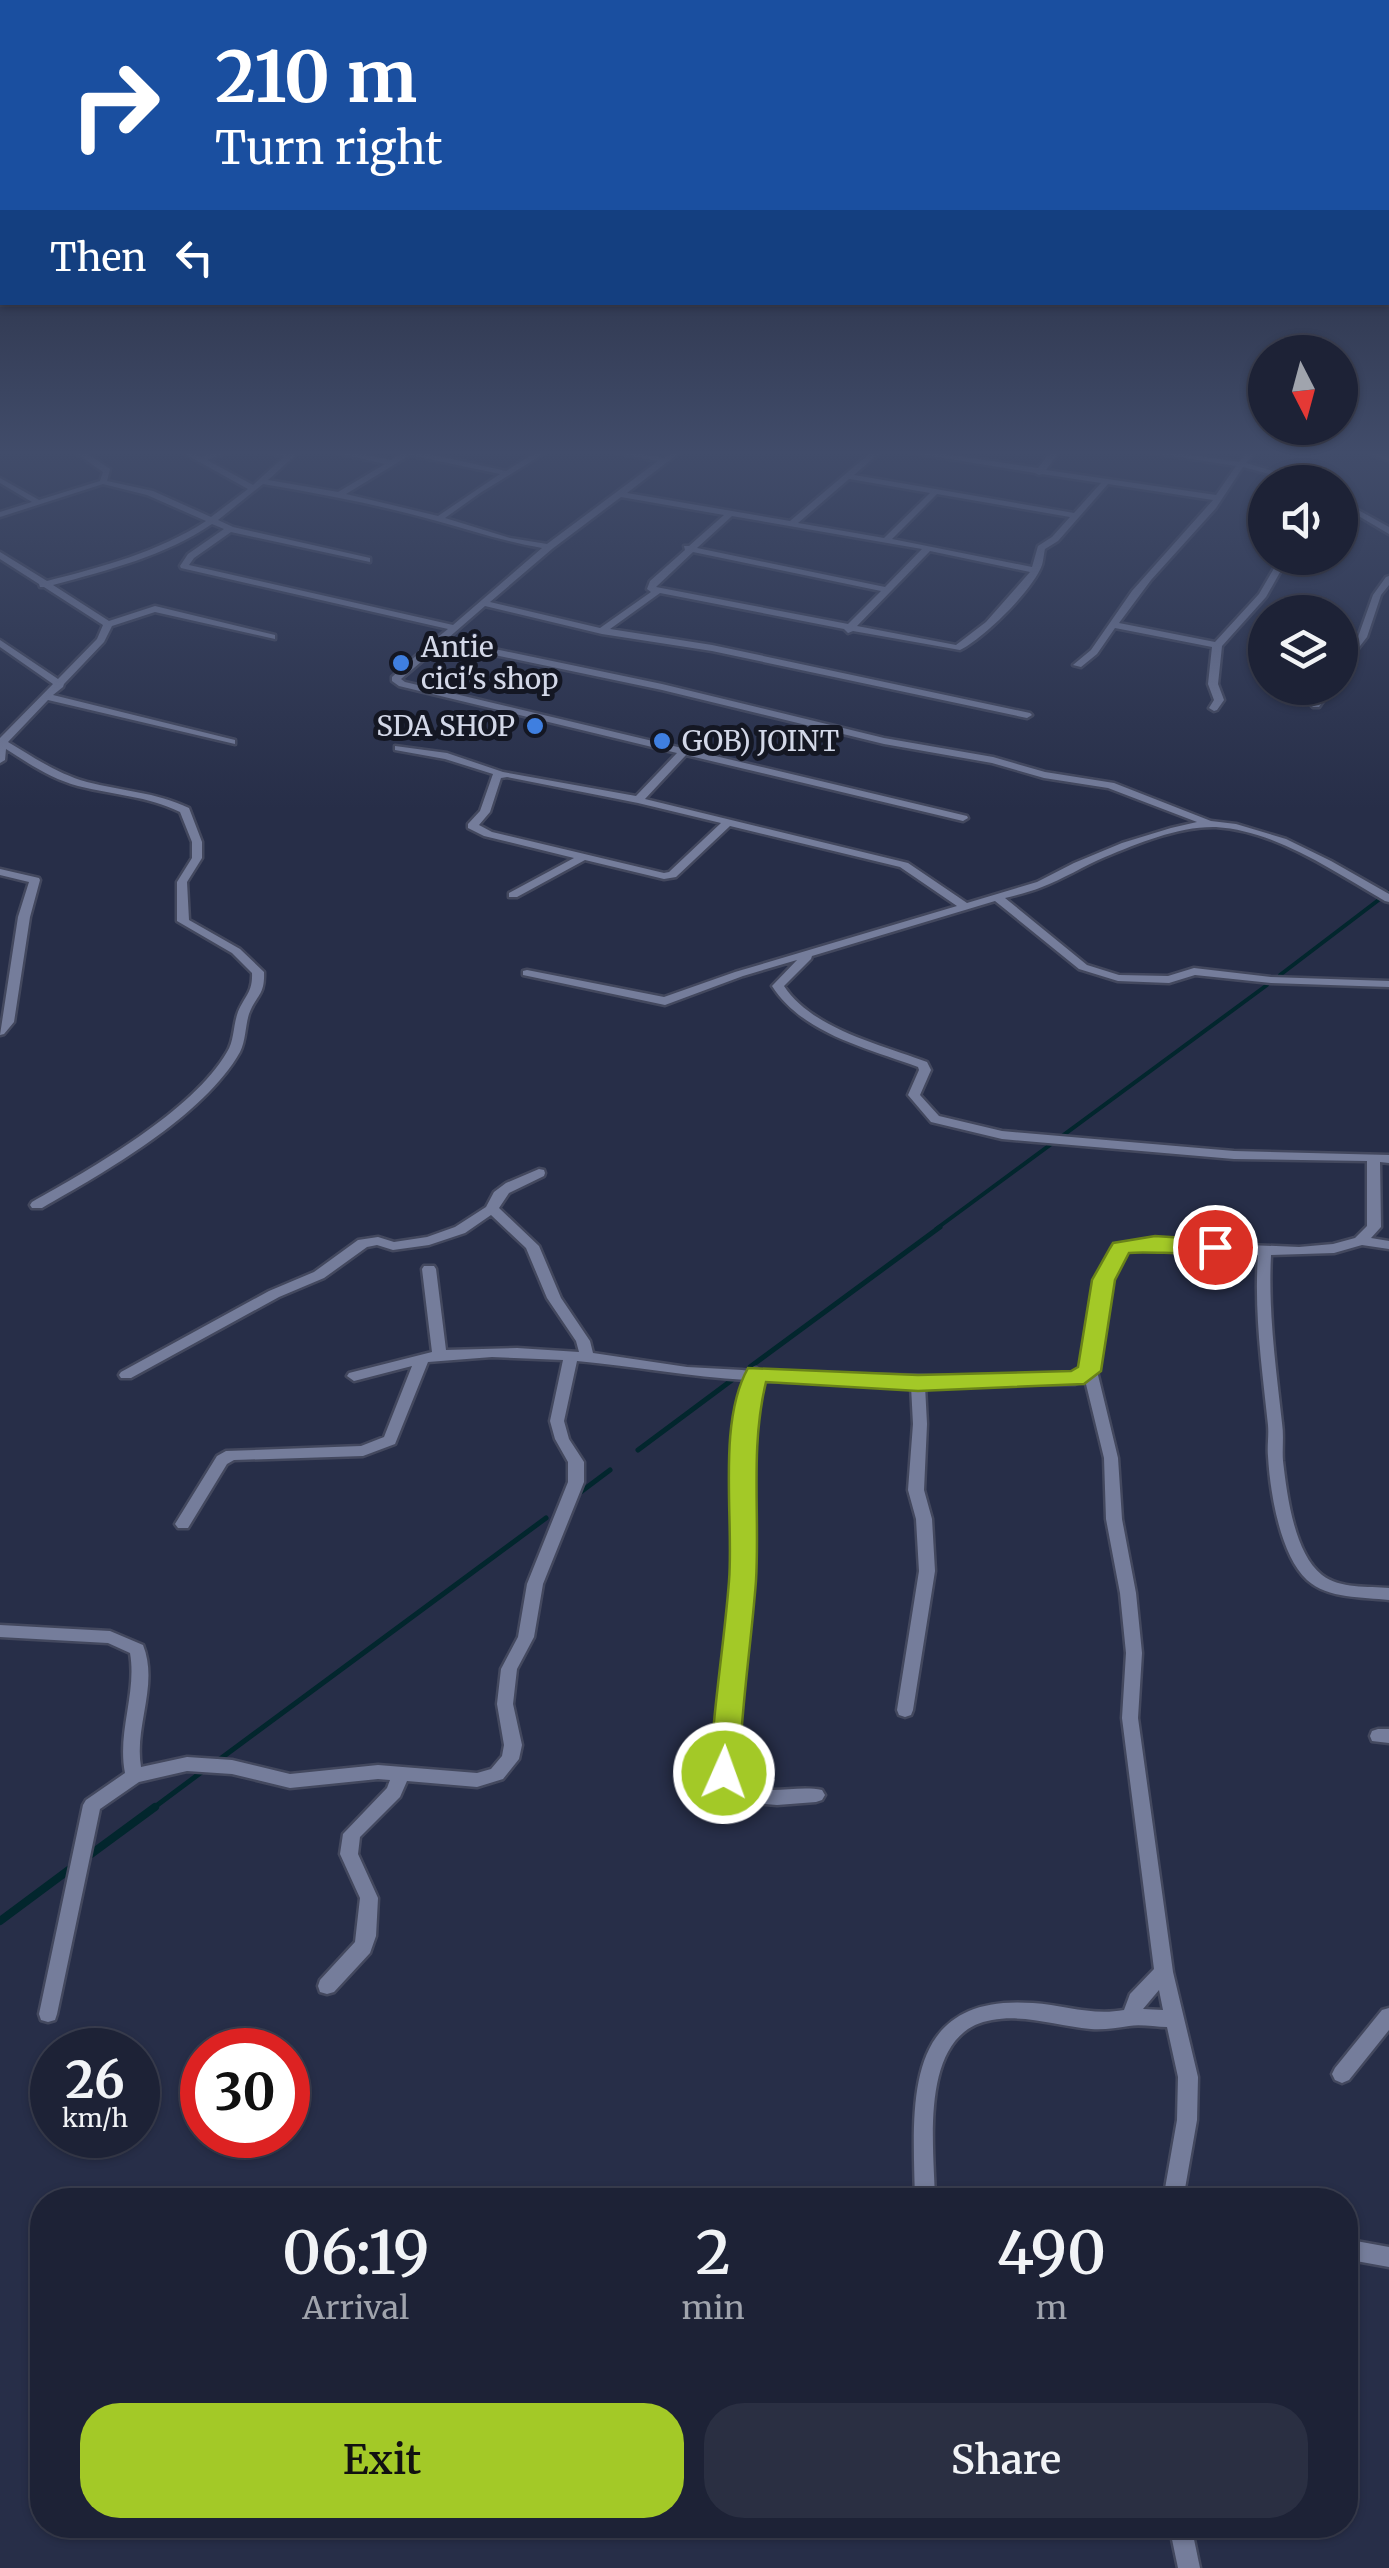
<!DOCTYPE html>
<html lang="en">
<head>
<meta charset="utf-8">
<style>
  body { margin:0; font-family:Merriweather,serif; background:#2a2f42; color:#f1f3f6; height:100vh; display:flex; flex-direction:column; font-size:38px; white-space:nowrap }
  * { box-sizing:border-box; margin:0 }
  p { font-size:32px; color:#a0a4ad }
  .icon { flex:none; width:55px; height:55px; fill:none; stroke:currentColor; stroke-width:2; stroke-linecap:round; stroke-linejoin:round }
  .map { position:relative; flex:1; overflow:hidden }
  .drawer { position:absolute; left:30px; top:2188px; width:1328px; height:350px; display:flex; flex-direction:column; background:#1d2236; border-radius:40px; box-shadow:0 2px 8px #0004,0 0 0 2px #3b3f51 }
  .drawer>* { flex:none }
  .guide { position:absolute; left:0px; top:0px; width:1390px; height:305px; box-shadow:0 2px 8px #0004,0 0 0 2px #3b3f51; background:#1a4fa0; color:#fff; overflow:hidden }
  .needle { width:65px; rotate:174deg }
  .controls { position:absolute; left:1248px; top:335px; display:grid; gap:20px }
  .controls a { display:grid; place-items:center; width:110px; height:110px; border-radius:50%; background:#1d2236; box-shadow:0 2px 8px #0004,0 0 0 2px #3b3f51; font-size:50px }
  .speed { position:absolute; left:30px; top:2028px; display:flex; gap:20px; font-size:50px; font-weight:700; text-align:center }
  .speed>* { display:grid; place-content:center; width:130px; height:130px; border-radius:50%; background:#1d2236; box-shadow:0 2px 8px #0004,0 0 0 2px #3b3f51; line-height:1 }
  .speed small { font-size:25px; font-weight:400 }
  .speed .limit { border:15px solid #d22; background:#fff; color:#111 }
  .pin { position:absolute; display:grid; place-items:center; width:85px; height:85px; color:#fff; margin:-42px; border:5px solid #fff; border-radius:50%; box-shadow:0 2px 10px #0007 }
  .me { position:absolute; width:110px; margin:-55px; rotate:2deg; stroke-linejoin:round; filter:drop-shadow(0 0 8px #0008) }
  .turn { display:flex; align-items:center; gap:35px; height:210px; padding:0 50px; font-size:45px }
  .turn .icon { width:130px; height:130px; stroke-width:2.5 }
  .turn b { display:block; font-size:70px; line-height:85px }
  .then { display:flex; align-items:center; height:95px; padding:0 50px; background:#0003; gap:20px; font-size:38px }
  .eta { display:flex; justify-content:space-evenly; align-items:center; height:170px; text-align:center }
  .eta b { font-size:60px; font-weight:600; line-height:70px }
  .primary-button { display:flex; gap:20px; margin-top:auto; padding:20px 50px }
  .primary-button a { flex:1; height:115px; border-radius:40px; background:#a3c927; color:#111; font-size:40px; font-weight:600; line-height:115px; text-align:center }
  .primary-button a+a { background:#2a2f42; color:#f1f3f6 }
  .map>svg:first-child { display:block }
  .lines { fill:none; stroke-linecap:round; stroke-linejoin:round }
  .stream-far2 { stroke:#02262d; stroke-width:4 }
  .stream-far1 { stroke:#02262d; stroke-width:5 }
  .stream { stroke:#02262d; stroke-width:8 }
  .street-casing { stroke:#43485e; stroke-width:5 }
  .secondary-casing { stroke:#43485e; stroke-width:5 }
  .street { fill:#757d9b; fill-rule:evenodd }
  .secondary { fill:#897881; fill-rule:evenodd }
  .route { fill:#a3c927; stroke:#6a8319; stroke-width:2.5 }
  .shop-dot { fill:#3f7fe0; stroke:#141723; stroke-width:4 }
  .labels { text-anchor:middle; stroke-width:10; stroke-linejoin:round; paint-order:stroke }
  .far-poi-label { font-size:28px; fill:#d3d8e8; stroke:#141723; text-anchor:start }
</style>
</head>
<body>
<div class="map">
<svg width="1389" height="2568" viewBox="0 0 1389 2568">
  <rect width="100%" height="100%" fill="#272e48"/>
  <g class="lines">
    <!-- stream-far2 -->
    <g class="stream-far2">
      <path d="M 1280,975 L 1389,892"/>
      <path d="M 936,1229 L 1267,985"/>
    </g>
    <!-- stream-far1 -->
    <g class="stream-far1">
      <path d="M 750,1367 L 940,1227"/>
      <path d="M 638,1450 L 732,1380"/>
      <path d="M 578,1494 L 610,1470"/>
      <path d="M 216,1762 L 546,1518"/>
      <path d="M 152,1809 L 207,1768"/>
    </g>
    <!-- stream -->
    <g class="stream">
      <path d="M 87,1857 L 155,1807"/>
      <path d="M 0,1921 L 74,1866"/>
    </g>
    <!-- street casing -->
    <g class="street-casing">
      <g id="street">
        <path d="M 70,449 L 80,449 L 110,469 L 107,481 L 153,491 L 211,517 L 248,489 L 176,449 L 187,449 L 201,457 L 224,449 L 237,449 L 207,460 L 253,485 L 284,457 L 258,449 L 273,449 L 288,453 L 293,449 L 302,449 L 268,480 L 338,492 L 385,464 L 320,449 L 338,449 L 391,460 L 405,450 L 418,449 L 416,451 L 506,471 L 541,449 L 551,449 L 480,493 L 445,518 L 510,538 L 547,544 L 658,461 L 597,449 L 617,449 L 664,458 L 675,449 L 684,449 L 627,493 L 790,521 L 875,449 L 884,449 L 854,475 L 1074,513 L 1101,483 L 1042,474 L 1039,475 L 1035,473 L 890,449 L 912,449 L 1038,468 L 1053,449 L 1061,449 L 1046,470 L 1216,495 L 1236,466 L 1129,449 L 1152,449 L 1239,462 L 1249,449 L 1258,449 L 1246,463 L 1310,482 L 1299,482 L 1243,467 L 1216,508 L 1151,580 L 1119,623 L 1215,642 L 1259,594 L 1280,558 L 1288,558 L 1266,597 L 1222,646 L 1218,684 L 1224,700 L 1217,710 L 1214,711 L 1209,708 L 1214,700 L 1208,684 L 1212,647 L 1115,628 L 1097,654 L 1081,667 L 1073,665 L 1091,650 L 1132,591 L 1213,500 L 1108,484 L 1058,541 L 1045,549 C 1044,553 1043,562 1042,565 C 1033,590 984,638 960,650 L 853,631 L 848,633 L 844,629 L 660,593 L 610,629 L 712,645 L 1030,713 L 1032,715 L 1027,718 L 712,651 L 602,634 L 485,606 L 447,639 L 662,684 L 884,738 L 993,757 L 1045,772 L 1114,783 L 1211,821 L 1236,824 L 1286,839 L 1331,861 L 1389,894 L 1389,902 L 1385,901 C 1334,872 1277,831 1216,827 C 1179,826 1139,843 1105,857 C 1084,866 1063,879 1042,887 C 1030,892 1017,895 1005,898 L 1087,965 L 1119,975 L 1168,976 L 1194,968 L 1271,977 L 1389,981 L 1389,987 L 1271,983 L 1195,975 L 1169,983 L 1118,981 L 1079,969 L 995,901 L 812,956 L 811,959 L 784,986 C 812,1029 882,1045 927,1062 L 931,1070 L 920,1095 L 939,1116 L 1002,1131 L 1234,1151 L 1389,1155 L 1389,1163 L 1380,1162 L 1381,1227 L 1371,1238 L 1389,1241 L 1389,1249 L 1362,1245 L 1334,1253 L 1271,1255 C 1268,1312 1276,1367 1282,1423 C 1284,1436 1282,1449 1283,1461 C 1287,1495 1294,1553 1322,1575 C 1340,1589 1368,1586 1389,1588 L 1389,1600 C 1363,1597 1328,1599 1307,1580 C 1280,1555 1270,1492 1268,1456 C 1267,1446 1269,1436 1268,1425 C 1262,1368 1254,1313 1258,1255 L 1145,1249 L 1126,1251 L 1110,1280 L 1097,1371 L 1118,1458 L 1122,1519 L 1136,1593 L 1142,1653 L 1138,1718 L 1173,1972 L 1198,2077 L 1197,2120 L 1183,2200 L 1163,2200 L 1177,2120 L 1178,2077 L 1167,2027 C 1155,2027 1141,2024 1129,2026 C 1116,2028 1104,2030 1091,2029 C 1058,2026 1025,2014 992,2020 C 918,2032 934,2146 935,2200 L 915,2200 C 913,2105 901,1993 1033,2003 C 1064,2005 1092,2016 1124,2010 L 1130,1994 L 1154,1969 L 1122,1718 L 1126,1653 L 1120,1593 L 1106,1519 L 1104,1458 L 1085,1380 L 1075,1384 L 925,1386 L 927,1424 L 924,1490 L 932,1519 L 935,1571 L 913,1710 L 911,1715 L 905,1717 L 899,1715 L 897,1710 L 919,1571 L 916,1519 L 908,1490 L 913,1424 L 911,1386 L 761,1381 L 751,1421 L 751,1580 L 735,1711 L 733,1772 C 756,1803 791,1783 822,1790 L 825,1795 L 822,1800 L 816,1802 L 777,1805 L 753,1803 L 736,1796 L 726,1789 L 715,1773 L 719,1711 L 735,1580 L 737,1421 L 747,1380 C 690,1377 634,1366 577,1361 L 564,1421 L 569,1439 L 584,1462 L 584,1482 L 543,1584 L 534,1637 L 517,1669 L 513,1704 L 522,1745 L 519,1759 L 503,1779 L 477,1787 L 407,1781 L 400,1797 L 360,1837 L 358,1854 L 378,1898 L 376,1936 L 370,1953 L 334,1992 L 327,1994 L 320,1992 L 318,1986 L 320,1980 L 355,1942 L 360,1898 L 340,1854 L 343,1834 L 387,1788 L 390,1780 L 378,1779 L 290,1788 L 232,1774 L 187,1771 L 139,1782 L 100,1809 L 57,2014 L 55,2020 L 48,2022 L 41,2020 L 39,2014 L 83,1805 L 86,1800 L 125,1773 C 117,1732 137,1693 130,1653 L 108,1643 L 0,1637 L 0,1625 L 110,1631 L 143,1645 C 159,1685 134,1726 141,1767 L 187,1757 L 232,1760 L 290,1774 L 378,1765 L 477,1773 L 491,1769 L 502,1756 L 504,1745 L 497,1704 L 501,1669 L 518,1637 L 527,1584 L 568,1482 L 568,1462 L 555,1439 L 550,1421 L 563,1360 L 492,1357 L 428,1362 L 395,1444 L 363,1456 L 234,1460 L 227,1464 L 188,1528 L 178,1528 L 175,1524 L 217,1456 L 226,1451 L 361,1446 L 384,1437 L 412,1366 L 354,1381 L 347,1376 L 349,1373 L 432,1352 L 422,1269 L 424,1266 L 434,1266 L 436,1269 L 446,1350 L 517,1348 L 579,1352 L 576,1341 L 547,1298 L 526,1248 L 491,1215 L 465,1233 L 429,1245 L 393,1250 L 377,1245 L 367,1247 L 324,1278 L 279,1297 L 131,1378 L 121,1378 L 119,1375 L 121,1372 L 269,1291 L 314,1272 L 358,1240 L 378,1237 L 394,1242 L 427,1237 L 455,1227 L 486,1207 L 494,1192 L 506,1183 L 539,1169 L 544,1170 L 545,1173 L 544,1176 L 509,1193 L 499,1208 L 539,1246 L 561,1298 L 590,1341 L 593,1353 L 687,1367 L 742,1370 L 750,1371 L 756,1368 L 762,1372 L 932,1376 L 1072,1374 L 1083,1369 L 1096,1280 L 1116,1244 L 1145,1241 L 1299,1247 L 1333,1244 L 1355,1238 L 1367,1226 L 1367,1161 L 1234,1159 L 1002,1139 L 931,1122 L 908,1095 L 919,1070 L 918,1067 C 867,1048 803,1034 772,986 L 797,960 L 743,976 L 665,1005 L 523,975 L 523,971 L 527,970 L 664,997 L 735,972 L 957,906 L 900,867 L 730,826 L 676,877 L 664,879 L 585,860 L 517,897 L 509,897 L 509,893 L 574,858 L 484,836 L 468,828 L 468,824 L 480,811 L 493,774 L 445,759 L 395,750 L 395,746 L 447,753 L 503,772 L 636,796 L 677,753 L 399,686 L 392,681 L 392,677 L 433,641 L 434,638 L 438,637 L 448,629 L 181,568 L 180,566 L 188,554 L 224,529 L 212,524 C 165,556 108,570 53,585 L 109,621 L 155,606 L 275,635 L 275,639 L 155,612 L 112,626 L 104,642 L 64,684 L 63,687 L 53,695 L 235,740 L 235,744 L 48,700 L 8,742 C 33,757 58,774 87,782 C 121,791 156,792 189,808 L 202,842 L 202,858 L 187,882 L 189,920 L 240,949 L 264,972 C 265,996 256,995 249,1014 C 245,1027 246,1040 240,1052 C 204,1116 105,1172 42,1208 L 32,1208 L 30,1205 L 32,1202 C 91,1169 193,1111 227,1052 C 234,1041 233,1028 237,1015 C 243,997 253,994 252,973 L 232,953 L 177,921 L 177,882 L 192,858 L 192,842 L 180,812 C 148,796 113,795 78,786 C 52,779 29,764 6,749 L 5,760 L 0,763 L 0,738 L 53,684 L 0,647 L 0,640 L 58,679 L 97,639 L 103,625 L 44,587 L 40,587 L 39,584 L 0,559 L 0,552 L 47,581 C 102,567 158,552 206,521 L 147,495 L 103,484 L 0,517 L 0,512 L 32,502 L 0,483 L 0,478 L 39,500 L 100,481 L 103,472 ZM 410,455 L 500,474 L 438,516 L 346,494 ZM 849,479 L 850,479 L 930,493 L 884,538 L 798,523 ZM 263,484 C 322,494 380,505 437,521 C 473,531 506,542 542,548 L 453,625 L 189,565 L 194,558 L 231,532 L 370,562 L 370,558 L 233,527 L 218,520 ZM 937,494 L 1070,517 L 1052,537 L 1038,546 L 1032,567 L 892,539 ZM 621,497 L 724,515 L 689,546 L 684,546 L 685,550 L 650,581 L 647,589 L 651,592 L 600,628 L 490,602 L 552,549 ZM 732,516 L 922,549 L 885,587 L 697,548 ZM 930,551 L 1030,572 L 986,622 L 956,645 L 857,626 ZM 693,552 L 881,591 L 848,624 L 656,587 ZM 442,644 L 662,690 L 884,744 L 992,763 L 1044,778 L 1108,788 L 1197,822 L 1171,828 L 1122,843 L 1074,863 L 1037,882 L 967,903 L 908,863 L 645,799 L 686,755 L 963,821 L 968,818 L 967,816 L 405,682 L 401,679 ZM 507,777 L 638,803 L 721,823 L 669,872 L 664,873 L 492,832 L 479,825 L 490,812 L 501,778 ZM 1159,1990 L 1163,2010 L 1143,2009 Z"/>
        <path d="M 1340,500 L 1389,527 L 1389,534 L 1340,505 Z"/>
        <path d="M 1389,576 L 1389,585 L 1381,595 L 1367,637 L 1343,668 L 1340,669 L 1340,660 L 1358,637 L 1373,595 L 1386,577 Z"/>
        <path d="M 1323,688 L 1332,688 L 1319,707 L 1313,707 L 1311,705 Z"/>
        <path d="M 0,869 L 39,878 L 40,880 L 30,917 L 14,1022 L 4,1034 L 0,1035 L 18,917 L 29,882 L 0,875 Z"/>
        <path d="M 1378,1729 L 1389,1729 L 1389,1743 L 1372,1741 L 1370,1736 L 1372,1731 Z"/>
        <path d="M 1389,2008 L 1389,2030 L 1349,2080 L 1342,2083 L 1335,2080 L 1332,2074 L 1335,2068 L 1382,2010 Z"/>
        <path d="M 1345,2239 L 1389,2247 L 1389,2267 L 1345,2259 Z"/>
        <path d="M 1169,2525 L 1191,2525 L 1200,2568 L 1178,2568 Z"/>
      </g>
    </g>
    <!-- secondary casing -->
    <g class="secondary-casing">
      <path id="secondary" d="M 1358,449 L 1375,449 L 1389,454 L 1389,461 Z"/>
    </g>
    <!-- street -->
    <use href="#street" class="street"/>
    <!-- secondary -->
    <use href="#secondary" class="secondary"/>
  </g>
  <!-- sky -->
  <linearGradient id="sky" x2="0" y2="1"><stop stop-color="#151928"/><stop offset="0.56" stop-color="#414c6a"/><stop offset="1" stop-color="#414c6a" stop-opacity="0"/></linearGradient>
  <rect width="1389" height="809" fill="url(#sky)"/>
  <!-- route -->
  <path class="route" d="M 1155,1236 L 1215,1240 L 1226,1247 C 1214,1259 1151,1250 1129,1253 L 1115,1280 L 1101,1371 L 1084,1384 L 918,1391 L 766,1382 C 750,1448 760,1514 756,1581 C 751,1646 741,1709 739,1773 L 735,1781 L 724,1785 L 714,1781 L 710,1773 C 713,1709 724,1646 729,1581 C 734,1519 717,1423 748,1368 L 918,1375 L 1071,1371 L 1078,1367 L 1092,1280 L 1110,1248 L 1113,1243 Z"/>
  <!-- markers -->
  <g class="shop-dot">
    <circle cx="401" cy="663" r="10"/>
    <circle cx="535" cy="726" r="10"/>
    <circle cx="662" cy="741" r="10"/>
  </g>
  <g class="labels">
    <!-- far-poi labels -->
    <g class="far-poi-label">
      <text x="421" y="657">Antie<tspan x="421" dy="32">cici's shop</tspan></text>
      <text x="515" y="736" text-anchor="end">SDA SHOP</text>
      <text x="682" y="751">GOB) JOINT</text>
    </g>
  </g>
</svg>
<div class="controls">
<a><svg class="needle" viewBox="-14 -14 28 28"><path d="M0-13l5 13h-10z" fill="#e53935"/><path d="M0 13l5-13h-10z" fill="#a0a4ad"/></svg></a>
<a><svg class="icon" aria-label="sound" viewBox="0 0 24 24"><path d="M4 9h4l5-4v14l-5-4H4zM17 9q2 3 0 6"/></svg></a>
<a><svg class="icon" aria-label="layers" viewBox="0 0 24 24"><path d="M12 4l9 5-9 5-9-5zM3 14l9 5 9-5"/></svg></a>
</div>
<div class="speed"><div>26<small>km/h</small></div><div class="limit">30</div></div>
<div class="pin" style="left:1215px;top:1247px;background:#d93025"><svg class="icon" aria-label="arrive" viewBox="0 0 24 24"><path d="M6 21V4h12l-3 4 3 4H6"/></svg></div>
<svg class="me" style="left:724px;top:1773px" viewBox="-20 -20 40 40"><circle r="17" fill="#a3c927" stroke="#fff" stroke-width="3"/><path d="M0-11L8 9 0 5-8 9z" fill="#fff"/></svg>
<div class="guide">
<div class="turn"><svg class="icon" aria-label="right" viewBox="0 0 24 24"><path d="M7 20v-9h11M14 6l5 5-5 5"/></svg><div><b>210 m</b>Turn right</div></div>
<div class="then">Then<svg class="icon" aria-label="left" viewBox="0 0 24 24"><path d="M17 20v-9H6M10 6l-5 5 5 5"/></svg></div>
</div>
<section class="drawer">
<div class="eta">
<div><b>06:19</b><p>Arrival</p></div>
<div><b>2</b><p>min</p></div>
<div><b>490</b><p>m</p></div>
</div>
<div class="primary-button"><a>Exit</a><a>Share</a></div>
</section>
</div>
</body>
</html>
